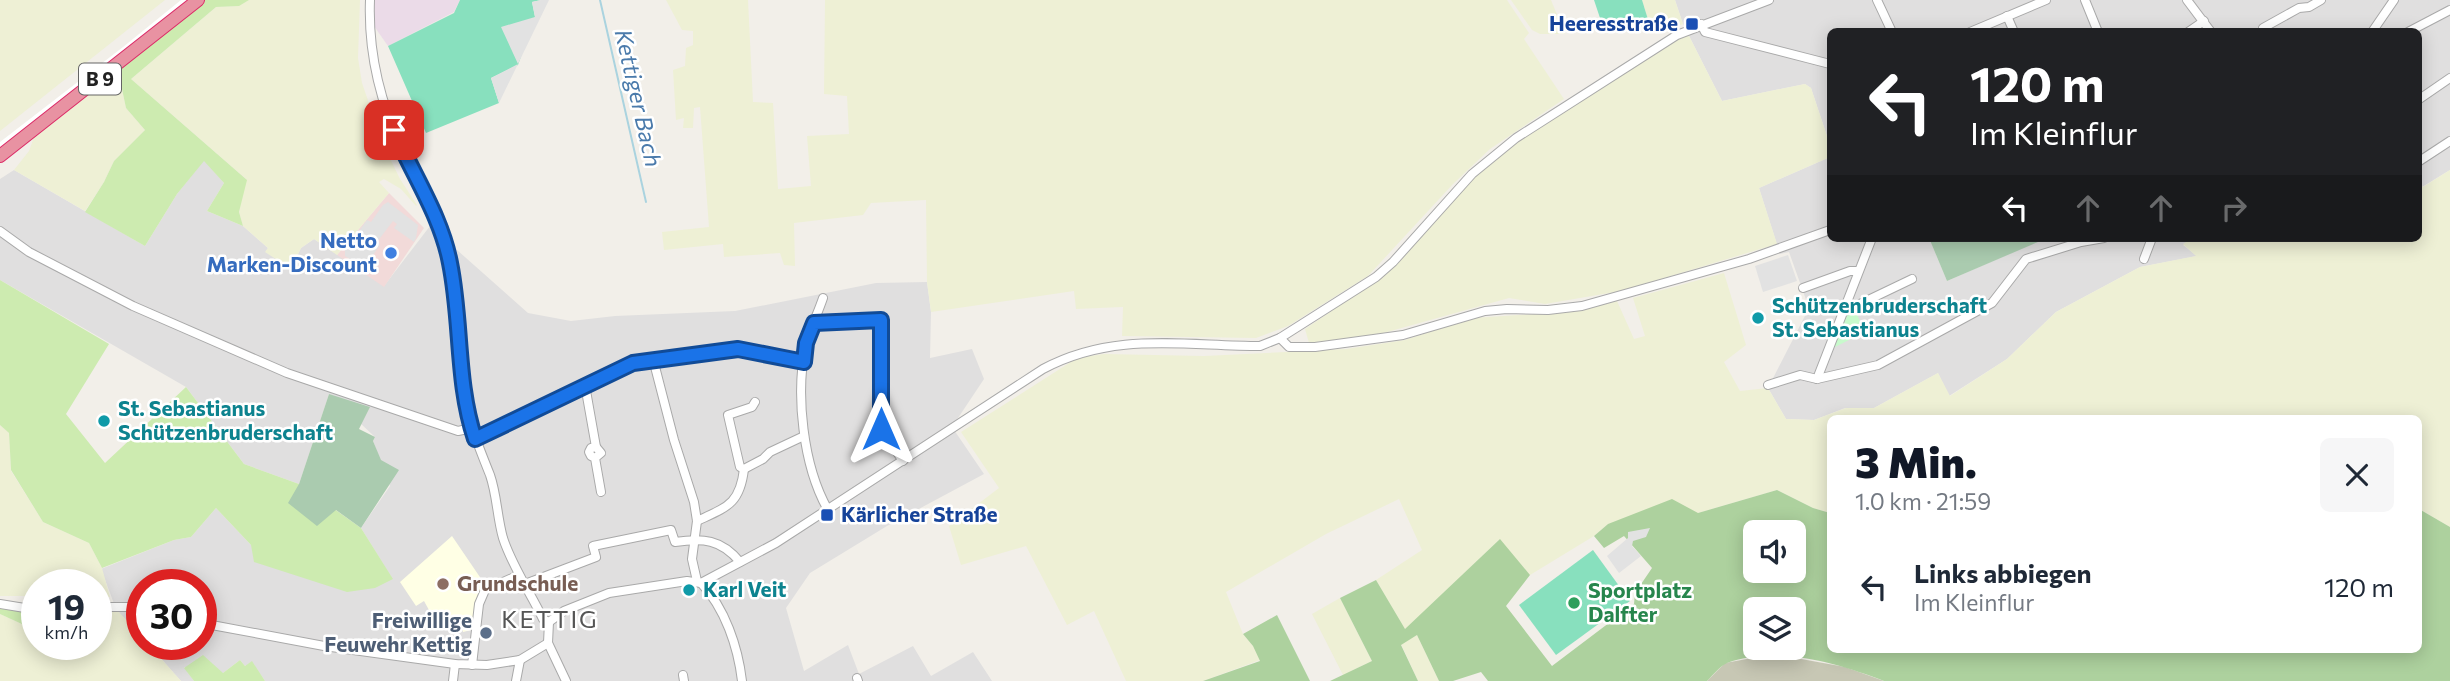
<!DOCTYPE html>
<html lang="de">
<head>
<meta charset="utf-8">
<style>
  body { margin:0; font-family:Commissioner,sans-serif; background:#f6f6f7; color:#1f2937; height:100vh; display:flex; flex-direction:column; font-size:26px; white-space:nowrap }
  * { box-sizing:border-box; margin:0 }
  p { font-size:23px; color:#747a83 }
  .icon { flex:none; width:38px; height:38px; fill:none; stroke:currentColor; stroke-width:2; stroke-linecap:round; stroke-linejoin:round }
  .map { position:relative; flex:1; overflow:hidden }
  .panel { position:absolute; left:1827px; top:415px; width:595px; height:238px; display:flex; flex-direction:column; background:#fff; border-radius:10px; box-shadow:0 4px 18px #0003 }
  .panel>* { flex:none }
  .top-card { position:absolute; left:1827px; top:28px; width:595px; height:214px; border-radius:10px; box-shadow:0 4px 18px #0003; background:#202124; color:#fff; overflow:hidden }
  .buttons { position:absolute; left:1743px; top:520px; display:grid; gap:14px }
  .buttons a { display:grid; place-items:center; width:63px; height:63px; border-radius:10px; background:#fff; box-shadow:0 4px 18px #0003; font-size:35px }
  .speed { position:absolute; left:21px; top:569px; display:flex; gap:14px; font-size:35px; font-weight:700; text-align:center }
  .speed>* { display:grid; place-content:center; width:91px; height:91px; border-radius:50%; background:#fff; box-shadow:0 4px 18px #0003; line-height:1 }
  .speed small { font-size:18px; font-weight:400 }
  .speed .limit { border:10px solid #d22; background:#fff; color:#111 }
  .pin { position:absolute; display:grid; place-items:center; width:60px; height:60px; color:#fff; margin:-30px; border-radius:14px; box-shadow:0 4px 10px #0006 }
  .me { position:absolute; width:77px; margin:-38px; rotate:0deg; stroke-linejoin:round; filter:drop-shadow(0 0 5px #0008) }
  .turn { display:flex; align-items:center; gap:24px; height:147px; padding:0 28px; font-size:32px }
  .turn .icon { width:91px; height:91px; stroke-width:2.5 }
  .turn b { display:block; font-size:49px; line-height:60px }
  .lanes { display:flex; align-items:center; height:66px; padding:0 28px; background:#0003; justify-content:center; gap:35px; direction:ltr }
  .lanes .off { opacity:.35 }
  .round { display:grid; place-items:center; flex:none; width:74px; height:74px; border-radius:10px; background:#f6f6f7 }
  .summary { display:flex; align-items:center; justify-content:space-between; height:119px; padding:0 28px }
  h1 { font-size:42px; font-weight:800; line-height:52px; color:#111827 }
  ul { padding:0; list-style:none }
  li { display:flex; align-items:center; gap:21px; height:105px; padding:0 28px }
  li div { flex:1 }
  li b { display:block; font-size:26px }
  li em { font-style:normal }
  .map>svg:first-child { display:block }
  .residential { fill:#e0dfdf }
  .commercial { fill:#f2dad9 }
  .industrial { fill:#ebdbe8 }
  .education { fill:#ffffe5 }
  .construction { fill:#c7c7b4 }
  .farmland { fill:#eef0d5 }
  .grass { fill:#cdebb0 }
  .forest { fill:#add19e; fill-rule:evenodd }
  .cemetery { fill:#aacbaf }
  .park { fill:#c8facc }
  .pitch { fill:#88e0be }
  .parking { fill:#e2e2e2 }
  .pier { fill:#fff }
  .lines { fill:none; stroke-linecap:round; stroke-linejoin:round }
  .stream { stroke:#aad3df; stroke-width:2 }
  .minor-casing { stroke:#a9a9a9; stroke-width:10 }
  .highway-casing { stroke:#dc2a67; stroke-width:14 }
  .minor { stroke:#fff; stroke-width:8 }
  .highway { stroke:#e892a2; stroke-width:12 }
  .route-casing { stroke:#114b97; stroke-width:18 }
  .route { stroke:#1a73e8; stroke-width:12 }
  .transit-dot { fill:#1a4fb4; stroke:#fff; stroke-width:2.5 }
  .shop-dot { fill:#3f7fe0; stroke:#fff; stroke-width:2.5 }
  .culture-dot { fill:#0f9aa8; stroke:#fff; stroke-width:2.5 }
  .education-dot { fill:#8d6e63; stroke:#fff; stroke-width:2.5 }
  .leisure-dot { fill:#2e9e5b; stroke:#fff; stroke-width:2.5 }
  .service-dot { fill:#5c6f8a; stroke:#fff; stroke-width:2.5 }
  .labels { text-anchor:middle; stroke-width:5; stroke-linejoin:round; paint-order:stroke }
  .shield { fill:#fff; stroke:#646464; stroke-width:2 }
  .shield-label { font-size:19px; font-weight:bold; fill:#222 }
  .transit-label { font-size:21px; font-weight:bold; fill:#164399; stroke:#fff; text-anchor:end }
  .shop-label { font-size:21px; font-weight:bold; fill:#366cbe; stroke:#fff; text-anchor:end }
  .culture-label { font-size:21px; font-weight:bold; fill:#0d838f; stroke:#fff; text-anchor:start }
  .education-label { font-size:21px; font-weight:bold; fill:#785e54; stroke:#fff; text-anchor:start }
  .leisure-label { font-size:21px; font-weight:bold; fill:#27864d; stroke:#fff; text-anchor:start }
  .service-label { font-size:21px; font-weight:bold; fill:#4e5e75; stroke:#fff; text-anchor:end }
  .water-label { font-size:23px; font-style:italic; fill:#4a7aab; stroke:#fff }
  .quarter-label { font-size:24px; letter-spacing:2px; fill:#555; stroke:#fff }
</style>
</head>
<body>
<div class="map">
<svg width="2450" height="681" viewBox="0 0 2450 681">
  <rect width="100%" height="100%" fill="#f2efe9"/>
  <!-- residential -->
  <g class="residential">
    <path d="M 1675,0 L 2450,0 L 2450,170 L 2422,187 L 2419,180 L 2418,32 L 1830,32 L 1830,145 L 1811,88 L 1805,84 L 1722,101 L 1683,24 Z"/>
    <path d="M 1830,157 L 1830,238 L 1929,238 L 1947,281 L 2045,238 L 2192,238 L 2183,245 L 2197,256 L 2140,267 L 2056,312 L 2007,359 L 1949,396 L 1938,373 L 1874,408 L 1845,408 L 1814,420 L 1786,419 L 1768,388 L 1809,308 L 1789,252 L 1780,254 L 1759,188 Z"/>
    <path d="M 204,160 L 224,183 L 207,211 L 243,226 L 268,248 L 266,251 L 291,268 L 301,248 L 314,239 L 384,286 L 430,226 L 528,313 L 571,321 L 615,316 L 735,311 L 876,283 L 927,282 L 931,312 L 930,358 L 972,349 L 984,379 L 952,427 L 984,474 L 887,526 L 810,573 L 786,608 L 804,671 L 848,645 L 859,674 L 913,646 L 931,676 L 973,652 L 992,681 L 265,681 L 252,662 L 245,666 L 240,660 L 223,673 L 184,667 L 194,681 L 181,681 L 148,644 L 201,644 L 201,584 L 142,584 L 142,637 L 116,609 L 101,569 L 174,540 L 191,537 L 216,508 L 251,545 L 392,578 L 361,528 L 390,486 L 373,441 L 375,437 L 329,394 L 299,484 L 244,464 L 186,387 L 0,280 L 0,179 L 14,170 L 145,246 L 177,194 Z"/>
  </g>
  <!-- commercial -->
  <path class="commercial" d="M 389,193 L 424,228 L 384,287 L 337,255 Z"/>
  <!-- industrial -->
  <path class="industrial" d="M 374,0 L 460,0 L 454,12 L 388,46 L 374,26 Z"/>
  <!-- education -->
  <path class="education" d="M 452,536 L 486,586 L 475,629 L 463,632 L 460,617 L 435,621 L 424,601 L 416,606 L 400,582 Z"/>
  <!-- construction -->
  <path class="construction" d="M 1774,654 L 1845,667 L 1884,681 L 1707,681 L 1725,663 Z"/>
  <!-- farmland -->
  <g class="farmland">
    <path d="M 0,0 L 165,0 L 0,131 Z"/>
    <path d="M 249,0 L 360,0 L 358,58 L 362,83 L 383,144 L 400,179 L 417,205 L 416,206 L 401,189 L 384,179 L 379,182 L 389,193 L 337,255 L 314,239 L 301,248 L 291,269 L 265,252 L 268,248 L 243,226 L 239,212 L 246,179 L 131,79 L 216,7 L 238,6 Z"/>
    <path d="M 666,0 L 748,0 L 753,102 L 773,103 L 778,189 L 811,186 L 807,136 L 849,134 L 847,96 L 824,94 L 825,0 L 1507,0 L 1529,33 L 1524,39 L 1564,99 L 1490,149 L 1453,184 L 1368,276 L 1288,326 L 1256,338 L 1122,336 L 1123,307 L 1076,309 L 1074,291 L 931,312 L 927,282 L 926,200 L 871,203 L 863,215 L 794,223 L 795,266 L 784,265 L 780,253 L 724,257 L 723,244 L 664,250 L 662,232 L 709,227 L 700,107 L 694,108 L 693,128 L 683,128 L 684,118 L 676,120 L 673,70 L 685,66 L 686,48 L 693,45 L 693,31 L 682,30 Z"/>
    <path d="M 1511,0 L 1551,0 L 1565,34 L 1540,34 L 1532,30 Z"/>
    <path d="M 1642,0 L 1675,0 L 1683,24 L 1678,26 L 1650,26 Z"/>
    <path d="M 1688,34 L 1722,101 L 1805,84 L 1811,88 L 1830,145 L 1830,157 L 1759,188 L 1777,244 L 1621,291 L 1545,304 L 1509,298 L 1380,334 L 1309,343 L 1305,329 L 1380,278 L 1464,186 L 1495,156 L 1665,45 Z"/>
    <path d="M 109,77 L 122,89 L 126,108 L 145,130 L 114,161 L 104,182 L 85,211 L 14,170 L 29,151 L 34,137 Z"/>
    <path d="M 2450,170 L 2450,527 L 2419,509 L 2418,418 L 1830,418 L 1830,513 L 1813,508 L 1777,490 L 1698,513 L 1608,524 L 1594,536 L 1530,575 L 1499,540 L 1405,630 L 1376,580 L 1422,550 L 1399,499 L 1326,534 L 1226,592 L 1243,634 L 1253,646 L 1260,660 L 1203,681 L 1126,681 L 1094,611 L 1067,625 L 1026,546 L 961,565 L 949,526 L 999,488 L 961,432 L 1077,358 L 1104,354 L 1204,356 L 1346,349 L 1405,340 L 1473,318 L 1580,311 L 1617,301 L 1634,339 L 1645,336 L 1633,298 L 1724,273 L 1746,345 L 1724,362 L 1740,391 L 1768,388 L 1786,419 L 1814,420 L 1846,408 L 1874,408 L 1938,373 L 1950,396 L 2007,359 L 2056,312 L 2140,267 L 2196,256 L 2183,244 L 2192,238 L 2418,238 L 2419,180 L 2423,187 Z"/>
    <path d="M 0,425 L 9,433 L 11,471 L 43,522 L 89,543 L 102,568 L 110,597 L 96,597 L 96,584 L 37,584 L 37,596 L 0,596 Z"/>
    <path d="M 1340,598 L 1372,661 L 1343,675 L 1312,614 Z"/>
    <path d="M 116,609 L 142,637 L 142,644 L 148,644 L 181,681 L 0,681 L 0,614 L 24,625 L 37,644 L 43,649 L 52,644 L 96,644 L 96,620 Z"/>
    <path d="M 1417,635 L 1439,681 L 1418,681 L 1401,644 Z"/>
  </g>
  <!-- grass -->
  <g class="grass">
    <path d="M 204,0 L 249,0 L 239,6 L 216,7 L 131,79 L 247,180 L 239,212 L 243,226 L 207,211 L 224,183 L 204,161 L 177,194 L 145,246 L 85,212 L 104,182 L 114,161 L 145,130 L 126,108 L 122,89 L 109,77 Z"/>
    <path d="M 0,280 L 109,344 L 66,414 L 105,463 L 186,387 L 244,464 L 299,484 L 361,528 L 393,579 L 375,588 L 347,592 L 254,562 L 251,545 L 216,508 L 191,537 L 174,540 L 102,568 L 89,543 L 43,522 L 11,470 L 9,433 L 0,425 Z"/>
    <path d="M 0,606 L 37,611 L 37,641 L 24,625 L 0,614 Z"/>
    <path d="M 203,655 L 223,673 L 240,660 L 245,666 L 252,661 L 265,681 L 194,681 L 184,668 Z"/>
  </g>
  <!-- forest -->
  <g class="forest">
    <path d="M 1777,490 L 1813,508 L 1830,513 L 1830,649 L 2418,649 L 2419,509 L 2450,527 L 2450,681 L 1884,681 C 1836,663 1778,645 1727,663 C 1720,666 1713,675 1707,681 L 1488,681 L 1481,672 L 1453,681 L 1439,681 L 1417,635 L 1401,645 L 1418,681 L 1330,681 L 1372,661 L 1340,598 L 1376,580 L 1405,629 L 1500,539 L 1530,575 L 1506,606 L 1552,666 L 1634,604 L 1635,593 L 1652,568 L 1624,536 L 1604,548 L 1594,536 L 1608,524 L 1672,499 L 1698,513 ZM 1755,532 L 1794,532 L 1794,570 L 1755,570 ZM 1755,609 L 1794,609 L 1794,648 L 1755,648 Z"/>
    <path d="M 1277,615 L 1310,681 L 1203,681 L 1260,661 L 1253,646 L 1243,634 Z"/>
  </g>
  <!-- cemetery -->
  <g class="cemetery">
    <path d="M 1929,238 L 2045,238 L 2045,239 L 1947,281 Z"/>
    <path d="M 329,394 L 370,407 L 359,429 L 375,437 L 373,441 L 381,460 L 399,470 L 361,528 L 336,510 L 317,526 L 288,503 L 299,484 Z"/>
  </g>
  <!-- park -->
  <path class="park" d="M 1855,310 L 1865,332 L 1831,349 L 1845,316 Z"/>
  <!-- pitch -->
  <g class="pitch">
    <path d="M 460,0 L 541,0 L 532,2 L 535,17 L 518,65 L 491,78 L 499,103 L 426,133 L 388,46 L 454,13 Z"/>
    <path d="M 1594,0 L 1642,0 L 1650,26 L 1604,30 Z"/>
    <path d="M 1593,550 L 1630,601 L 1556,655 L 1519,605 Z"/>
  </g>
  <!-- parking -->
  <g class="parking">
    <path d="M 541,0 L 549,0 L 499,103 L 491,78 L 518,64 L 501,27 L 535,17 L 532,2 Z"/>
    <path d="M 388,202 L 418,225 L 416,238 L 414,242 L 394,228 L 397,224 L 393,221 L 377,242 L 380,245 L 371,258 L 359,265 L 345,256 L 345,250 L 367,220 L 371,222 L 383,205 Z"/>
    <path d="M 1788,255 L 1797,281 L 1763,292 L 1755,266 Z"/>
    <path d="M 1650,528 L 1646,537 L 1633,541 L 1632,546 L 1641,556 L 1619,573 L 1607,556 L 1628,538 L 1628,532 Z"/>
  </g>
  <!-- pier -->
  <path class="pier" d="M 181,0 L 204,0 L 0,160 L 0,142 L 123,47 Z"/>
  <g class="lines">
    <!-- stream -->
    <path class="stream" d="M 600,0 L 646,202"/>
    <!-- minor casing -->
    <g class="minor-casing">
      <g id="minor">
        <path d="M 370,0 C 368,52 380,102 402,149 C 419,186 441,221 450,262 C 460,307 456,354 465,399 C 470,426 480,450 490,475 C 497,495 497,517 503,538 C 512,566 530,592 543,619 L 549,622"/>
        <path d="M 1877,0 L 1892,32"/>
        <path d="M 2085,0 L 2098,32"/>
        <path d="M 2187,0 L 2211,32"/>
        <path d="M 2007,16 L 2014,32"/>
        <path d="M 1701,24 L 1705,32 L 1830,64"/>
        <path d="M 2263,28 L 2299,8 L 2309,7 L 2321,0"/>
        <path d="M 1970,32 L 2046,0"/>
        <path d="M 2188,32 L 2204,21"/>
        <path d="M 2372,32 L 2394,0"/>
        <path d="M 2408,32 L 2450,10"/>
        <path d="M 2418,100 L 2450,78"/>
        <path d="M 2418,162 L 2450,141"/>
        <path d="M 0,231 L 29,252 L 133,306 L 287,373 L 458,431 L 472,428"/>
        <path d="M 2144,259 L 2152,238"/>
        <path d="M 1803,288 L 1850,271 L 1858,271"/>
        <path d="M 823,298 C 818,313 810,329 806,344 C 795,394 803,466 828,510"/>
        <path d="M 1841,313 L 1912,279"/>
        <path d="M 814,323 L 881,320 L 881,429 L 903,461"/>
        <path d="M 1280,338 L 1289,347 L 1315,347 L 1403,335 L 1485,311 L 1507,309 L 1548,310 L 1582,306 L 1749,259 L 1830,230"/>
        <path d="M 653,359 L 674,440 L 694,502 L 697,521 L 692,559 L 697,581"/>
        <path d="M 1817,379 L 1872,238"/>
        <path d="M 585,385 L 596,447"/>
        <path d="M 1768,385 L 1800,375 L 1817,379 L 1878,365 L 1992,303 L 2026,259 L 2081,242 L 2104,238"/>
        <path d="M 755,402 L 752,407 L 728,415 L 740,467 L 744,469 L 763,459 L 770,452 L 804,436"/>
        <path d="M 475,439 L 633,363 L 738,349 L 804,362"/>
        <path d="M 595,458 L 601,453 L 596,447 L 591,448 L 589,452 L 591,456 L 595,458 L 601,492"/>
        <path d="M 697,521 C 727,507 740,504 744,469"/>
        <path d="M 701,583 C 725,608 738,647 742,681"/>
        <path d="M 525,584 L 596,557 L 593,546 L 671,530 L 675,542 C 703,538 721,539 740,562"/>
        <path d="M 0,604 L 37,610"/>
        <path d="M 96,607 L 142,607"/>
        <path d="M 549,622 L 564,611 L 609,593 L 687,581 L 701,583 L 776,543 L 1043,369 C 1114,331 1183,346 1260,346 L 1280,338 L 1376,277 L 1393,262 L 1472,174 L 1516,138 L 1677,35 L 1769,0"/>
        <path d="M 549,622 L 548,643 L 566,681"/>
        <path d="M 201,623 L 324,646 L 455,664 L 487,665 L 520,660 L 548,643"/>
        <path d="M 472,665 L 479,604 L 485,590 L 519,575"/>
        <path d="M 683,675 L 684,681"/>
        <path d="M 857,678 L 858,681"/>
        <path d="M 453,681 L 455,664"/>
        <path d="M 516,681 L 520,660"/>
      </g>
    </g>
    <!-- highway casing -->
    <g class="highway-casing">
      <path id="highway" d="M 0,156 L 198,0"/>
    </g>
    <!-- minor -->
    <use href="#minor" class="minor"/>
    <!-- highway -->
    <use href="#highway" class="highway"/>
  </g>
  <g class="lines">
    <!-- route casing -->
    <g class="route-casing">
      <path id="route" d="M 394,130 C 412,174 441,215 450,263 C 462,322 456,382 475,439 L 633,363 L 738,349 L 804,362 L 806,343 L 814,323 L 881,320 L 881,429"/>
    </g>
    <!-- route -->
    <use href="#route" class="route"/>
  </g>
  <!-- markers -->
  <g class="transit-dot">
    <rect x="1685" y="17" width="14" height="14" rx="3.5"/>
    <rect x="820" y="508" width="14" height="14" rx="3.5"/>
  </g>
  <circle class="shop-dot" cx="391" cy="253" r="7"/>
  <g class="culture-dot">
    <circle cx="1758" cy="318" r="7"/>
    <circle cx="104" cy="421" r="7"/>
    <circle cx="689" cy="590" r="7"/>
  </g>
  <circle class="education-dot" cx="443" cy="584" r="7"/>
  <circle class="leisure-dot" cx="1574" cy="603" r="7"/>
  <circle class="service-dot" cx="486" cy="633" r="7"/>
  <g class="labels">
    <!-- shield labels -->
    <rect class="shield" x="79" y="63.5" width="42" height="31" rx="5"/>
    <g class="shield-label">
      <text x="100" y="86">B 9</text>
    </g>
    <!-- transit labels -->
    <g class="transit-label">
      <text x="1678" y="31">Heeresstraße</text>
      <text x="841" y="522" text-anchor="start">Kärlicher Straße</text>
    </g>
    <!-- shop labels -->
    <g class="shop-label">
      <text x="377" y="248">Netto<tspan x="377" dy="24">Marken-Discount</tspan></text>
    </g>
    <!-- culture labels -->
    <g class="culture-label">
      <text x="1772" y="313">Schützenbruderschaft<tspan x="1772" dy="24">St. Sebastianus</tspan></text>
      <text x="118" y="416">St. Sebastianus<tspan x="118" dy="24">Schützenbruderschaft</tspan></text>
      <text x="703" y="597">Karl Veit</text>
    </g>
    <!-- education labels -->
    <g class="education-label">
      <text x="457" y="591">Grundschule</text>
    </g>
    <!-- leisure labels -->
    <g class="leisure-label">
      <text x="1588" y="598">Sportplatz<tspan x="1588" dy="24">Dalfter</tspan></text>
    </g>
    <!-- service labels -->
    <g class="service-label">
      <text x="472" y="628">Freiwillige<tspan x="472" dy="24">Feuwehr Kettig</tspan></text>
    </g>
    <!-- water labels -->
    <g class="water-label">
      <text transform="translate(638 98) rotate(77)" y="8">Kettiger Bach</text>
    </g>
    <!-- quarter labels -->
    <g class="quarter-label">
      <text x="550" y="628">KETTIG</text>
    </g>
  </g>
</svg>
<div class="buttons">
<a><svg class="icon" aria-label="sound" viewBox="0 0 24 24"><path d="M4 9h4l5-4v14l-5-4H4zM17 9q2 3 0 6"/></svg></a>
<a><svg class="icon" aria-label="layers" viewBox="0 0 24 24"><path d="M12 4l9 5-9 5-9-5zM3 14l9 5 9-5"/></svg></a>
</div>
<div class="speed"><div>19<small>km/h</small></div><div class="limit">30</div></div>
<div class="pin" style="left:394px;top:130px;background:#d93025"><svg class="icon" aria-label="arrive" viewBox="0 0 24 24"><path d="M6 21V4h12l-3 4 3 4H6"/></svg></div>
<svg class="me" style="left:881px;top:429px" viewBox="-20 -20 40 40"><path d="M0-17L14 15 0 8-14 15z" fill="#1a73e8" stroke="#fff" stroke-width="4"/></svg>
<div class="top-card">
<div class="turn"><svg class="icon" aria-label="left" viewBox="0 0 24 24"><path d="M17 20v-9H6M10 6l-5 5 5 5"/></svg><div><b>120 m</b>Im Kleinflur</div></div>
<div class="lanes"><svg class="icon" aria-label="left" viewBox="0 0 24 24"><path d="M17 20v-9H6M10 6l-5 5 5 5"/></svg><svg class="icon off" aria-label="ahead" viewBox="0 0 24 24"><path d="M12 20V5M6 11l6-6 6 6"/></svg><svg class="icon off" aria-label="ahead" viewBox="0 0 24 24"><path d="M12 20V5M6 11l6-6 6 6"/></svg><svg class="icon off" aria-label="right" viewBox="0 0 24 24"><path d="M7 20v-9h11M14 6l5 5-5 5"/></svg></div>
</div>
<section class="panel">
<div class="summary"><div><h1>3 Min.</h1><p>1.0 km · 21:59</p></div><a class="round"><svg class="icon" aria-label="close" viewBox="0 0 24 24"><path d="M6 6l12 12M18 6L6 18"/></svg></a></div>
<ul>
<li><svg class="icon" aria-label="left" viewBox="0 0 24 24"><path d="M17 20v-9H6M10 6l-5 5 5 5"/></svg><div><b>Links abbiegen</b><p>Im Kleinflur</p></div><em>120 m</em></li>
</ul>
</section>
</div>
</body>
</html>
